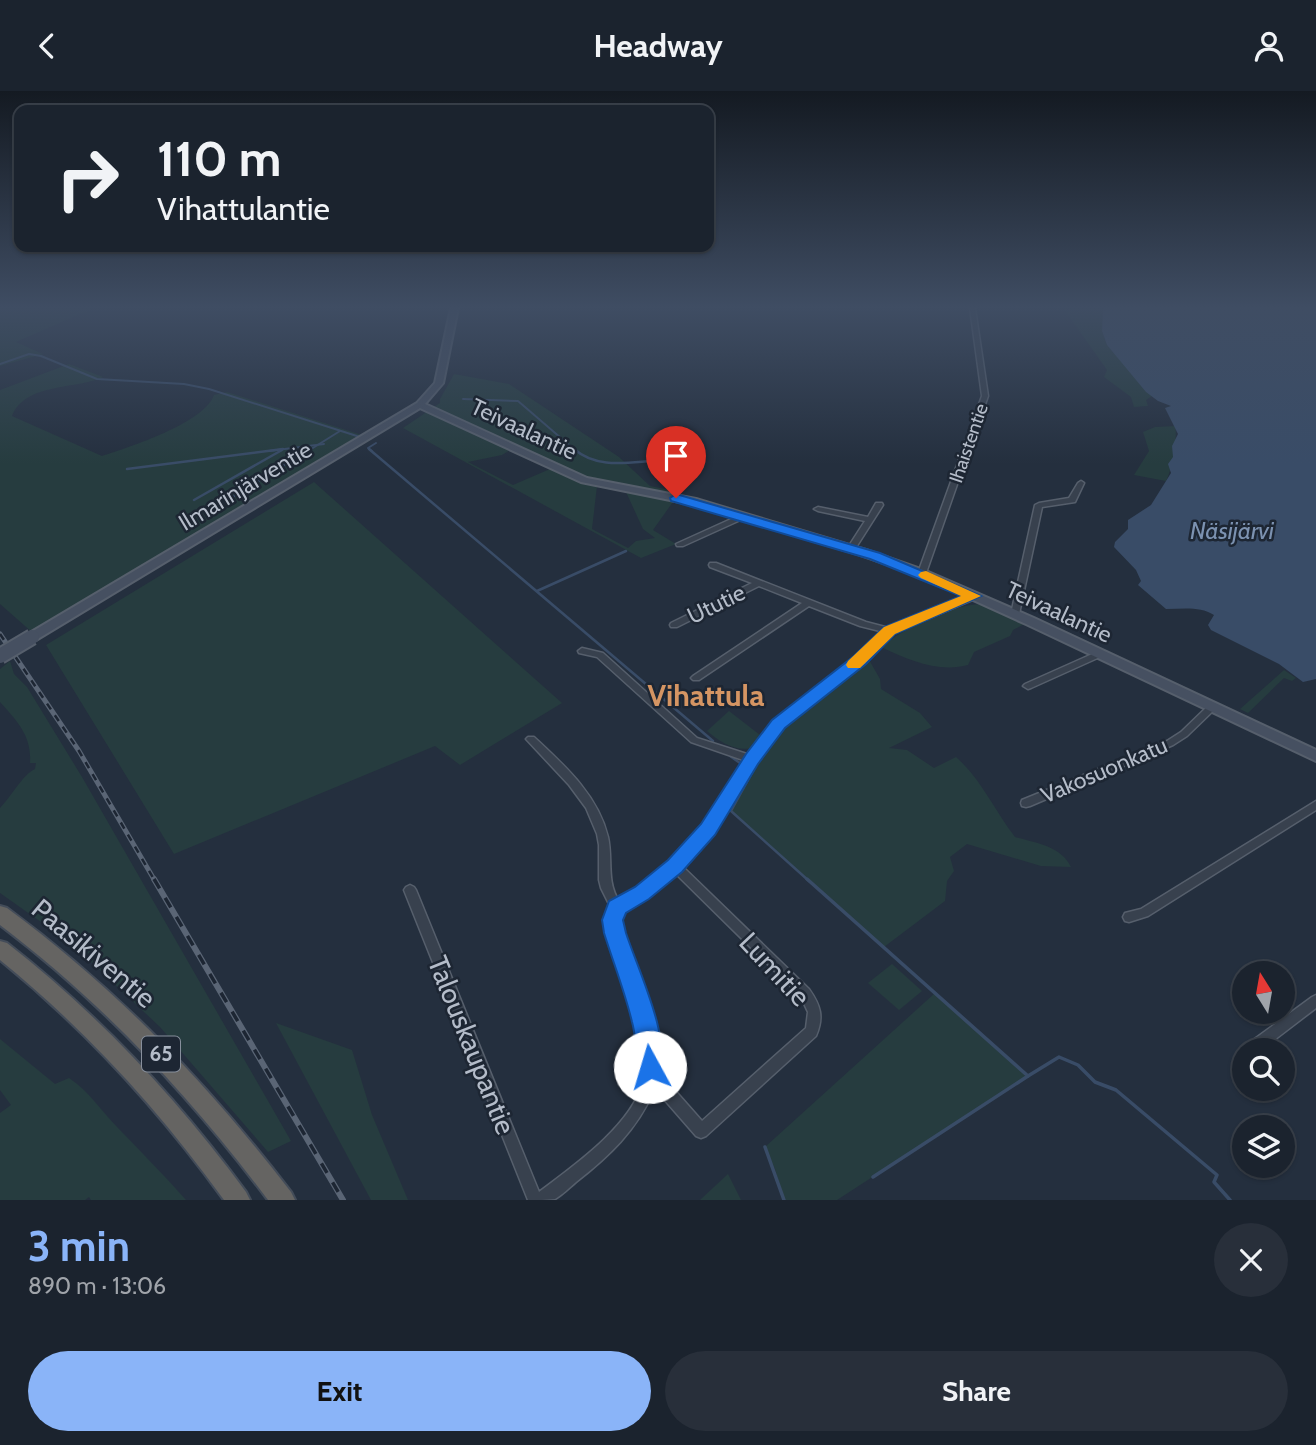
<!DOCTYPE html>
<html lang="en">
<head>
<meta charset="utf-8">
<style>
  body { margin:0; font-family:Cabin,sans-serif; background:#282f3a; color:#f1f3f6; height:100vh; display:flex; flex-direction:column; font-size:26px; white-space:nowrap }
  * { box-sizing:border-box; margin:0 }
  p { font-size:23px; color:#a0a4aa }
  .icon { flex:none; width:38px; height:38px; fill:none; stroke:currentColor; stroke-width:2; stroke-linecap:round; stroke-linejoin:round }
  .map { position:relative; height:1109px; overflow:hidden }
  .details { display:flex; flex-direction:column; background:#1b232e; flex:1 }
  .details>* { flex:none }
  .banner { position:absolute; left:14px; top:14px; width:700px; height:147px; border-radius:14px; box-shadow:0 2px 5px #0004,0 0 0 2px #39404a; background:#1b232e; color:#f1f3f6; overflow:hidden }
  .needle { width:46px; rotate:349deg }
  .tools { position:absolute; left:1232px; top:870px; display:grid; gap:14px }
  .tools a { display:grid; place-items:center; width:63px; height:63px; border-radius:50%; background:#1b232e; box-shadow:0 2px 5px #0004,0 0 0 2px #39404a; font-size:35px }
  .pin { position:absolute; display:grid; place-items:center; width:60px; height:60px; color:#fff; margin:-72px -30px; border-radius:50% 50% 50% 0; rotate:-45deg; box-shadow:0 0 7px #0007 }
  .pin .icon { rotate:45deg }
  .me { position:absolute; width:77px; margin:-38px; rotate:354deg; stroke-linejoin:round; filter:drop-shadow(0 0 5px #0008) }
  .turn { display:flex; align-items:center; gap:24px; height:147px; padding:0 28px; font-size:32px }
  .turn .icon { width:91px; height:91px; stroke-width:2.5 }
  .turn b { display:block; font-size:49px; line-height:60px }
  .round { display:grid; place-items:center; flex:none; width:74px; height:74px; border-radius:37px; background:#282f3a }
  .headline { display:flex; align-items:center; justify-content:space-between; height:119px; padding:0 28px }
  h1 { font-size:42px; font-weight:700; line-height:52px; color:#8ab4f8 }
  .primary-button { display:flex; gap:14px; margin-top:auto; padding:14px 28px }
  .primary-button a { flex:1; height:80px; border-radius:42px; background:#8ab4f8; color:#111; font-size:28px; font-weight:700; line-height:80px; text-align:center }
  .primary-button a+a { background:#282f3a; color:#f1f3f6 }
  header { display:flex; justify-content:space-between; align-items:center; height:91px; padding:0 28px; background:#1b232e; font-size:32px; font-weight:700 }
  .map>svg:first-child { display:block }
  .green { fill:#263c3f; fill-rule:evenodd }
  .water { fill:#394c67 }
  .lines { fill:none; stroke-linecap:round; stroke-linejoin:round }
  .stream-far2 { stroke:#394c67; stroke-width:2 }
  .stream-far1 { stroke:#394c67; stroke-width:2.5 }
  .stream { stroke:#394c67; stroke-width:3.5 }
  .minor-casing { stroke:#565f6c; stroke-width:3 }
  .secondary-casing { stroke:#565f6c; stroke-width:4 }
  .trunk-casing { stroke:#434c59; stroke-width:4 }
  .minor { fill:#38414e; fill-rule:evenodd }
  .secondary { fill:#465061; fill-rule:evenodd }
  .trunk { fill:#656462; fill-rule:evenodd }
  .rail-far1-casing { stroke:#5a6575; stroke-width:5 }
  .rail-casing { stroke:#5a6575; stroke-width:6 }
  .rail-far1 { stroke:#1d2633; stroke-width:2.5; stroke-dasharray:7; stroke-linecap:butt }
  .rail { stroke:#1d2633; stroke-width:3.5; stroke-dasharray:11; stroke-linecap:butt }
  .secondary-bridge-casing { stroke:#565f6c; stroke-width:18; stroke-linecap:butt }
  .secondary-bridge { stroke:#465061; stroke-width:14 }
  .route { fill:#1a73e8; stroke:#114b97; stroke-width:2 }
  .slow { fill:#f59e0b }
  .labels { text-anchor:middle; stroke-width:5; stroke-linejoin:round; paint-order:stroke }
  .far-street-label { font-size:19px; fill:#b4bcc9; stroke:#1d2633 }
  .shield { fill:#1d2633; stroke:#878f9c; stroke-width:2 }
  .shield-label { font-size:21px; font-weight:bold; fill:#b4bcc9 }
  .street-label { font-size:23px; fill:#b4bcc9; stroke:#1d2633 }
  .water-label { font-size:24px; font-style:italic; fill:#7c92b1; stroke:#1d2633 }
  .near-street-label { font-size:28px; fill:#b4bcc9; stroke:#1d2633 }
  .district-label { font-size:30px; font-weight:bold; fill:#d59563; stroke:#1d2633 }
</style>
</head>
<body>
<header><svg class="icon" aria-label="back" viewBox="0 0 24 24"><path d="M15 5l-7 7 7 7"/></svg>Headway<svg class="icon" aria-label="person" viewBox="0 0 24 24"><circle cx="12" cy="8" r="4"/><path d="M4 21q1-7 8-7t8 7"/></svg></header>
<div class="map">
<svg width="1316" height="1109" viewBox="0 0 1316 1109">
  <rect width="100%" height="100%" fill="#242f3e"/>
  <!-- green -->
  <g class="green">
    <path d="M 0,217 L 94,217 L 16,251 L 43,263 L 0,275 Z"/>
    <path d="M 1071,217 L 1103,217 L 1102,240 L 1107,254 L 1152,305 L 1146,309 L 1148,315 L 1134,316 L 1131,306 L 1104,286 L 1107,279 L 1066,221 Z"/>
    <path d="M 69,273 L 103,286 C 76,299 26,291 12,325 L 102,365 C 130,356 204,332 214,304 L 227,301 L 365,345 L 33,542 L 0,513 L 0,299 Z"/>
    <path d="M 454,283 L 509,293 L 619,366 L 650,395 L 680,401 L 653,439 L 676,453 L 641,467 L 403,337 L 440,312 L 440,308 ZM 510,359 L 550,378 L 513,394 L 468,371 L 502,364 ZM 597,395 L 626,401 L 643,438 L 655,447 L 636,450 L 628,457 L 592,438 Z"/>
    <path d="M 1175,335 C 1178,345 1172,380 1166,390 L 1134,384 L 1149,360 L 1143,341 L 1155,336 Z"/>
    <path d="M 314,391 L 562,612 L 460,674 L 435,655 L 174,763 L 46,554 Z"/>
    <path d="M 981,513 L 1026,532 L 1013,539 L 1010,545 L 974,561 L 968,574 C 939,582 908,569 881,556 C 904,537 950,514 981,513 Z"/>
    <path d="M 868,567 L 880,588 L 881,598 L 920,622 L 932,636 L 889,657 L 907,659 L 934,677 L 956,666 C 982,689 994,719 1015,746 C 1036,752 1061,755 1071,776 L 1041,775 L 967,753 L 950,766 L 954,780 L 947,790 L 945,810 L 884,856 L 731,720 L 753,680 L 785,635 Z"/>
    <path d="M 10,570 L 14,583 L 27,596 L 82,686 L 291,1050 L 268,1061 L 160,936 L 72,853 L 0,802 L 0,717 C 11,706 23,683 35,678 L 36,672 L 30,672 C 32,645 17,630 0,611 L 0,578 Z"/>
    <path d="M 1284,579 L 1296,587 L 1292,590 L 1284,587 L 1248,622 L 1240,618 Z"/>
    <path d="M 729,620 L 760,644 L 752,657 C 735,661 719,650 707,640 Z"/>
    <path d="M 892,873 L 922,900 L 899,919 L 868,892 Z"/>
    <path d="M 935,902 L 1028,985 L 837,1109 L 784,1109 L 775,1078 L 765,1056 Z"/>
    <path d="M 276,932 L 352,959 L 372,1024 L 408,1109 L 371,1109 Z"/>
    <path d="M 0,948 L 55,993 L 69,987 C 90,1001 101,1020 118,1037 C 141,1061 164,1084 186,1109 L 91,1109 L 89,1106 L 85,1109 L 0,1109 L 0,1022 L 11,1014 L 0,999 Z"/>
    <path d="M 728,1083 L 741,1109 L 700,1109 Z"/>
  </g>
  <!-- water -->
  <path class="water" d="M 1103,217 L 1316,217 L 1316,588 L 1303,591 L 1279,573 L 1211,539 L 1208,534 L 1214,524 C 1200,515 1183,518 1166,518 L 1138,494 L 1141,490 L 1136,479 L 1114,456 L 1115,451 L 1128,438 L 1128,429 L 1151,414 L 1171,382 L 1168,373 L 1173,366 L 1172,355 L 1178,343 L 1165,317 L 1171,315 L 1158,310 L 1146,301 L 1107,254 L 1102,240 Z"/>
  <g class="lines">
    <!-- stream-far2 -->
    <g class="stream-far2">
      <path d="M 0,273 L 29,263 L 41,265 L 97,288 L 184,293 L 209,298 L 360,346"/>
      <path d="M 463,308 L 518,310 L 576,360"/>
      <path d="M 269,360 L 324,353"/>
      <path d="M 308,360 L 340,340"/>
      <path d="M 372,360 L 368,357 L 376,352"/>
    </g>
    <!-- stream-far1 -->
    <g class="stream-far1">
      <path d="M 369,358 L 713,650"/>
      <path d="M 574,358 C 596,377 624,372 651,370"/>
      <path d="M 127,378 L 283,358"/>
      <path d="M 194,409 L 282,359"/>
      <path d="M 215,417 L 310,358"/>
      <path d="M 537,500 L 626,460"/>
      <path d="M 730,665 L 740,672"/>
      <path d="M 753,680 L 731,720 L 809,790"/>
    </g>
    <!-- stream -->
    <g class="stream">
      <path d="M 807,788 L 1028,985 L 1059,966 L 1078,974 L 1095,991 L 1116,999 L 1217,1084 L 1214,1091 L 1230,1109"/>
      <path d="M 765,1056 L 784,1109"/>
      <path d="M 873,1086 L 1028,985"/>
    </g>
    <!-- minor casing -->
    <g class="minor-casing">
      <g id="minor">
        <path d="M 970,217 L 975,217 L 988,305 L 926,482 L 922,484 L 918,482 L 982,305 Z"/>
        <path d="M 1081,390 L 1084,392 L 1075,411 L 1042,416 L 1019,523 L 1015,526 L 1012,525 L 1011,523 L 1035,414 L 1039,412 L 1069,407 L 1078,392 Z"/>
        <path d="M 876,412 L 882,412 L 883,414 L 855,458 L 851,460 L 847,458 L 865,430 L 818,420 L 814,418 L 818,416 L 868,426 Z"/>
        <path d="M 740,424 L 743,424 L 747,426 L 683,455 L 677,455 L 676,453 Z"/>
        <path d="M 710,472 L 716,472 L 866,531 L 889,537 L 971,503 L 974,503 L 978,505 L 977,507 L 893,542 L 863,571 L 781,635 L 756,671 L 712,742 L 682,775 L 809,898 C 821,915 824,926 816,945 L 706,1045 L 701,1047 L 696,1045 L 662,1006 L 653,1001 C 637,1039 608,1066 576,1091 C 570,1096 562,1104 555,1108 C 548,1109 535,1109 528,1109 L 404,799 L 406,796 L 410,794 L 414,796 L 416,799 L 539,1101 C 572,1076 631,1035 642,993 C 644,988 643,983 643,977 C 644,931 623,886 609,842 L 607,829 L 611,817 L 601,797 L 599,789 L 599,754 L 597,743 L 586,717 L 569,694 L 526,648 L 528,646 L 534,646 C 564,674 598,704 608,746 C 613,768 606,790 619,810 C 649,792 684,764 705,735 C 720,714 732,691 746,670 L 691,651 L 597,566 L 579,562 L 578,560 L 582,557 L 603,562 L 697,647 L 750,664 L 775,631 L 857,567 L 884,541 L 860,535 L 809,515 L 699,589 L 693,589 L 691,587 L 693,585 L 802,512 L 759,495 L 677,536 L 671,536 L 670,534 L 671,532 L 752,492 L 710,476 L 709,474 ZM 675,782 L 801,906 L 808,921 L 806,937 L 702,1030 L 672,996 L 657,988 L 657,959 L 650,930 L 621,842 L 619,829 L 622,820 L 646,805 Z"/>
        <path d="M 1099,560 L 1103,563 L 1102,565 L 1031,597 L 1028,598 L 1023,595 L 1025,593 Z"/>
        <path d="M 1212,613 L 1215,614 L 1217,616 L 1215,618 L 1187,645 L 1173,654 L 1030,715 L 1026,716 L 1022,715 L 1021,712 L 1022,709 L 1167,650 L 1181,641 L 1209,614 Z"/>
        <path d="M 1316,710 L 1316,719 L 1148,825 L 1129,831 L 1125,830 L 1123,826 L 1125,822 L 1141,818 Z"/>
        <path d="M 1316,904 L 1316,917 L 1261,959 L 1244,959 L 1244,961 L 1243,959 L 1245,955 L 1312,906 Z"/>
      </g>
    </g>
    <!-- secondary casing -->
    <g class="secondary-casing">
      <path id="secondary" d="M 451,217 L 458,217 L 443,292 L 425,313 L 587,387 L 696,408 L 866,459 L 926,480 L 1034,527 L 1316,659 L 1316,670 L 1026,533 L 918,484 L 858,463 L 690,413 L 581,391 L 420,317 L 36,549 L 28,549 L 26,546 L 28,543 L 417,312 L 435,292 Z"/>
    </g>
    <!-- trunk casing -->
    <g class="trunk-casing">
      <g id="trunk">
        <path d="M 0,815 L 7,817 C 118,899 207,992 291,1101 L 295,1109 L 268,1109 C 190,1005 103,912 0,834 Z"/>
        <path d="M 0,850 L 7,852 C 99,924 177,1007 246,1101 L 250,1109 L 224,1109 C 159,1019 86,939 0,869 Z"/>
      </g>
    </g>
    <!-- minor -->
    <use href="#minor" class="minor"/>
    <!-- secondary -->
    <use href="#secondary" class="secondary"/>
    <!-- trunk -->
    <use href="#trunk" class="trunk"/>
    <!-- rail-far1 casing -->
    <g class="rail-far1-casing">
      <path id="rail-far1" d="M 0,543 L 79,660 L 155,790"/>
    </g>
    <!-- rail casing -->
    <g class="rail-casing">
      <path id="rail" d="M 154,788 L 343,1109"/>
    </g>
    <!-- rail-far1 -->
    <use href="#rail-far1" class="rail-far1"/>
    <!-- rail -->
    <use href="#rail" class="rail"/>
    <!-- secondary-bridge casing -->
    <g class="secondary-bridge-casing">
      <path id="secondary-bridge" d="M 0,565 L 32,546"/>
    </g>
    <!-- secondary-bridge -->
    <use href="#secondary-bridge" class="secondary-bridge"/>
  </g>
  <!-- sky -->
  <linearGradient id="sky" x2="0" y2="1"><stop stop-color="#141a22"/><stop offset="0.58" stop-color="#3f4d63"/><stop offset="1" stop-color="#3f4d63" stop-opacity="0"/></linearGradient>
  <rect width="1316" height="373" fill="url(#sky)"/>
  <!-- route -->
  <path class="route" d="M 676,403 L 880,462 L 981,505 L 895,543 L 866,573 L 785,637 L 758,673 L 715,744 L 682,781 L 649,808 L 626,822 L 623,829 L 626,842 C 637,876 673,951 659,984 L 650,987 L 642,984 C 635,968 637,948 632,931 C 625,901 613,871 604,842 L 602,829 L 609,810 L 635,796 L 668,769 L 701,733 L 746,663 L 772,629 L 854,565 L 884,536 L 961,505 L 870,468 L 671,410 L 670,407 Z"/>
  <!-- slow -->
  <path class="slow" d="M 926,480 L 981,505 L 895,543 L 860,577 L 848,577 L 846,574 L 848,570 L 884,536 L 961,505 L 921,487 L 918,484 L 921,481 Z"/>
  <g class="labels">
    <!-- far-street labels -->
    <g class="far-street-label">
      <text transform="translate(968 352) rotate(-71)" y="7">Ihaistentie</text>
    </g>
    <!-- shield labels -->
    <rect class="shield" x="142" y="945.5" width="38" height="35" rx="5"/>
    <g class="shield-label">
      <text x="161" y="970">65</text>
    </g>
    <!-- street labels -->
    <g class="street-label">
      <text transform="translate(524 338) rotate(25)" y="8">Teivaalantie</text>
      <text transform="translate(245 395) rotate(-31)" y="8">Ilmarinjärventie</text>
      <text transform="translate(716 513) rotate(-26)" y="8">Ututie</text>
      <text transform="translate(1059 521) rotate(25)" y="8">Teivaalantie</text>
      <text transform="translate(1104 679) rotate(-23)" y="8">Vakosuonkatu</text>
    </g>
    <!-- water labels -->
    <g class="water-label">
      <text x="1232" y="448">Näsijärvi</text>
    </g>
    <!-- near-street labels -->
    <g class="near-street-label">
      <text transform="translate(94 862) rotate(40)" y="10">Paasikiventie</text>
      <text transform="translate(775 878) rotate(47)" y="10">Lumitie</text>
      <text transform="translate(472 954) rotate(68)" y="10">Talouskaupantie</text>
    </g>
    <!-- district labels -->
    <g class="district-label">
      <text x="706" y="615">Vihattula</text>
    </g>
  </g>
</svg>
<div class="tools">
<a><svg class="needle" viewBox="-14 -14 28 28"><path d="M0-13l5 13h-10z" fill="#e53935"/><path d="M0 13l5-13h-10z" fill="#a0a4aa"/></svg></a>
<a><svg class="icon" aria-label="search" viewBox="0 0 24 24"><circle cx="10" cy="10" r="6"/><path d="M15 15l6 6"/></svg></a>
<a><svg class="icon" aria-label="layers" viewBox="0 0 24 24"><path d="M12 4l9 5-9 5-9-5zM3 14l9 5 9-5"/></svg></a>
</div>
<div class="pin" style="left:676px;top:407px;background:#d93025"><svg class="icon" aria-label="arrive" viewBox="0 0 24 24"><path d="M6 21V4h12l-3 4 3 4H6"/></svg></div>
<svg class="me" style="left:650px;top:976px" viewBox="-20 -20 40 40"><circle r="19" fill="#fff"/><path d="M0-13L10 11 0 6-10 11z" fill="#1a73e8"/></svg>
<div class="banner">
<div class="turn"><svg class="icon" aria-label="right" viewBox="0 0 24 24"><path d="M7 20v-9h11M14 6l5 5-5 5"/></svg><div><b>110 m</b>Vihattulantie</div></div>
</div>
</div>
<section class="details">
<div class="headline"><div><h1>3 min</h1><p>890 m · 13:06</p></div><a class="round"><svg class="icon" aria-label="close" viewBox="0 0 24 24"><path d="M6 6l12 12M18 6L6 18"/></svg></a></div>
<div class="primary-button"><a>Exit</a><a>Share</a></div>
</section>
</body>
</html>
